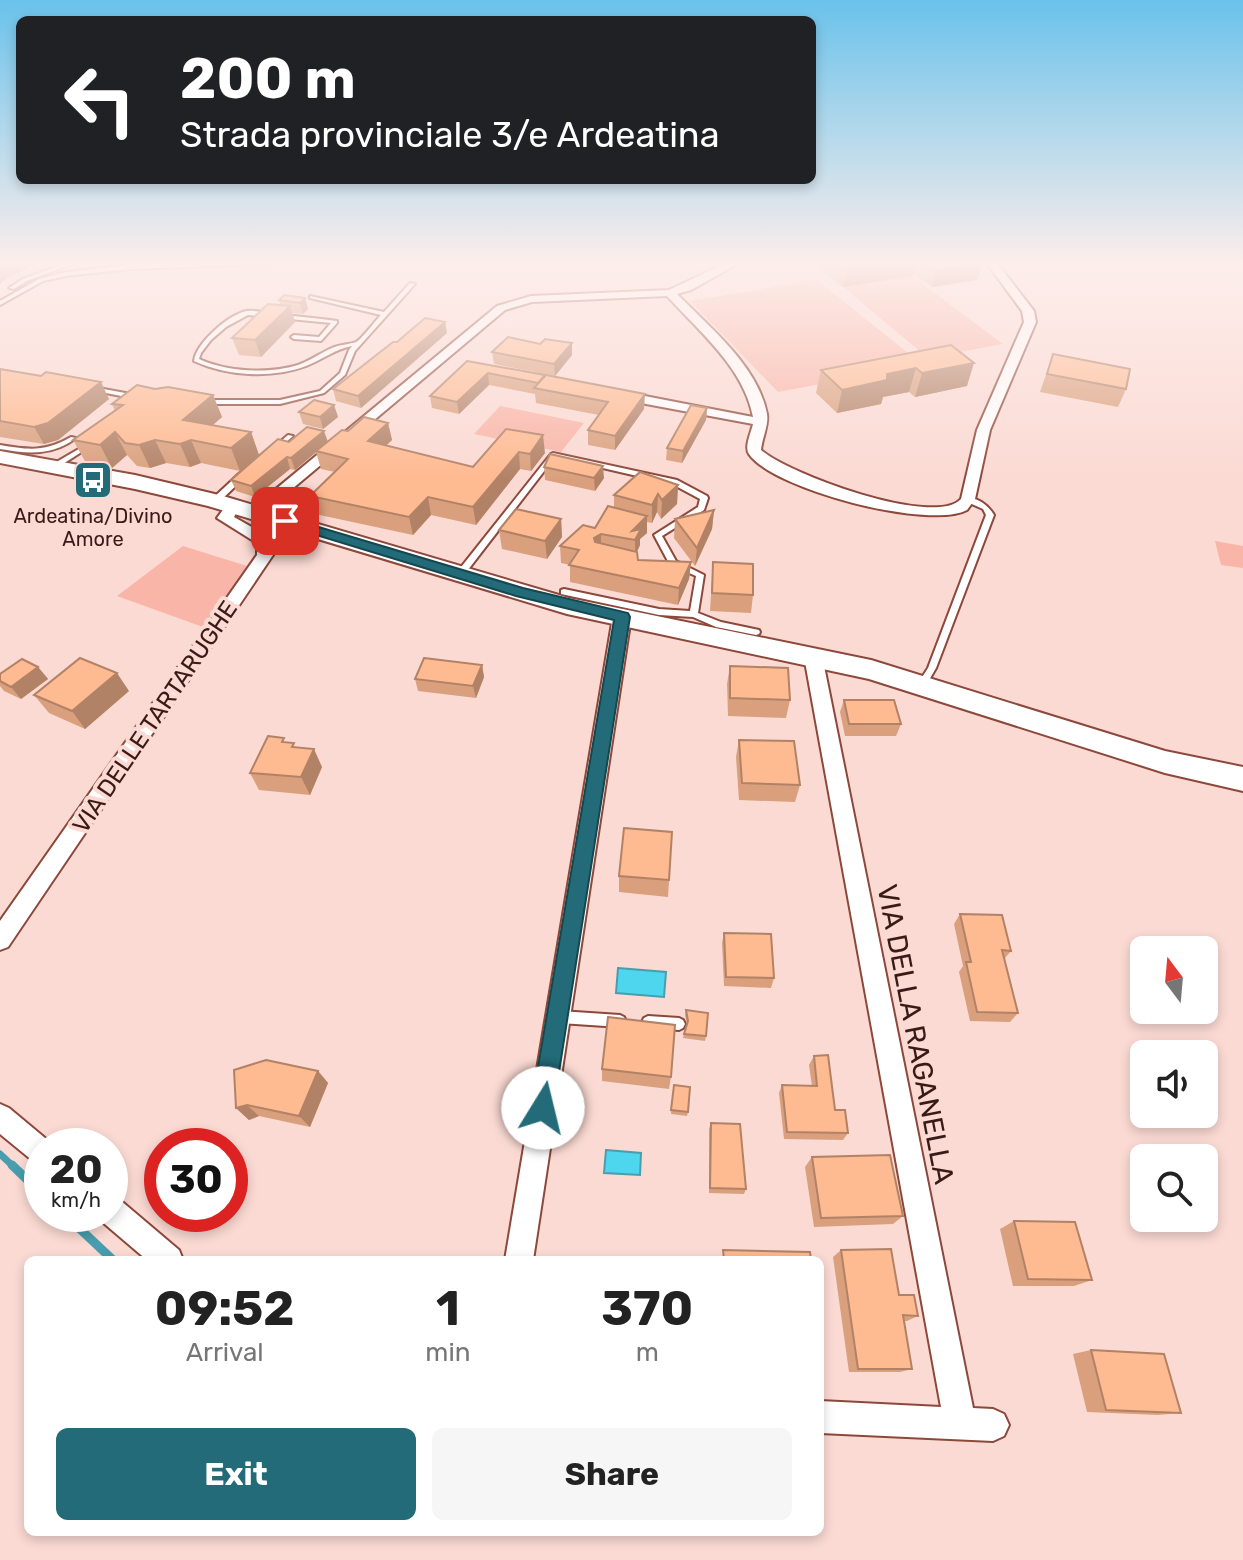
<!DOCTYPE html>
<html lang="en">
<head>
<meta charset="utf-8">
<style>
  body { margin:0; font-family:Rubik,sans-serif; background:#f6f6f6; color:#222; height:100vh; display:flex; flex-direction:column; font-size:30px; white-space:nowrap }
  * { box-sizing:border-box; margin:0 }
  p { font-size:26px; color:#767676 }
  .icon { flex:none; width:44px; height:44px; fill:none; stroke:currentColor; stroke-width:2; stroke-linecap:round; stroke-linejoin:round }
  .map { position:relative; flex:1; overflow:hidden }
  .side { position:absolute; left:24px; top:1256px; width:800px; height:280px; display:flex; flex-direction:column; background:#fff; border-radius:12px; box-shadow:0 4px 12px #0003 }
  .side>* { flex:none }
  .top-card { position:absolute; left:16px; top:16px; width:800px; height:168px; border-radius:12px; box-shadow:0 4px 12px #0003; background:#202124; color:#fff; overflow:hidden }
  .needle { width:52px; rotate:344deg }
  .controls { position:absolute; left:1130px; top:936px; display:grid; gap:16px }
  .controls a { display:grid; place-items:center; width:88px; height:88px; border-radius:12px; background:#fff; box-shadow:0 4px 12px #0003; font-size:40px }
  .speed { position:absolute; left:24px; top:1128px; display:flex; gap:16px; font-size:40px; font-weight:700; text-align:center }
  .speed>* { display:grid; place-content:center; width:104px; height:104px; border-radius:50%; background:#fff; box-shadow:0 4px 12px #0003; line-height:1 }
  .speed small { font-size:20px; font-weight:400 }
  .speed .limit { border:12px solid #d22; background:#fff; color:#111 }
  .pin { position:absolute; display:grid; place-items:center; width:68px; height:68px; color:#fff; margin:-34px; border-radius:16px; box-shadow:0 4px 12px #0006 }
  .me { position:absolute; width:88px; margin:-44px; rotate:9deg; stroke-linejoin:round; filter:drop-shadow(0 0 6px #0008) }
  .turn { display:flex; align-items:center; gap:28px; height:168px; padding:0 32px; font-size:36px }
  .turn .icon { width:104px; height:104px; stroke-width:2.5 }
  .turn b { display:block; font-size:56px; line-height:68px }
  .eta { display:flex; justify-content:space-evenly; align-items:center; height:136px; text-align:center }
  .eta b { font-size:48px; font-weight:700; line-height:56px }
  .primary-button { display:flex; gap:16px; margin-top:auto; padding:16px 32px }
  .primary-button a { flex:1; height:92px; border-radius:12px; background:#236b78; color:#fff; font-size:32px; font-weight:700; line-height:92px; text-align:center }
  .primary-button a+a { background:#f6f6f6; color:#222 }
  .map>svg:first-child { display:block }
  .green { fill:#f9b5a7 }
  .water { fill:#4ed6ef; stroke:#489eae; stroke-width:2 }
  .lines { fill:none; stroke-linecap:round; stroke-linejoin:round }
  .stream-far1 { stroke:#489eae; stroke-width:7 }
  .stream { stroke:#489eae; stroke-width:9 }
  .lane-casing { stroke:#8c483a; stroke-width:4 }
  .street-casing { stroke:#8c483a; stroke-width:4 }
  .secondary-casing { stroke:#8c483a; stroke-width:4 }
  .lane { fill:#fff; fill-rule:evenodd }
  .street { fill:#fff; fill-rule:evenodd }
  .secondary { fill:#fff; fill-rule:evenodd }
  .wall { fill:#daa07d }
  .shaded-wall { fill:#b28266 }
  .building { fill:#feba91; stroke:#b28266; stroke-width:2 }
  .route { fill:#236b78; stroke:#17464e; stroke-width:2 }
  .labels { text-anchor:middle; stroke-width:8; stroke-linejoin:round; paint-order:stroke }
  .far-poi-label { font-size:20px; fill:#391b16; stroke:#fbdad3 }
  .street-label { font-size:24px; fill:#391b16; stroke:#fbdad3 }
  .near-street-label { font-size:28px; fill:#391b16; stroke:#fbdad3 }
</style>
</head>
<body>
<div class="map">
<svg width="1243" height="1560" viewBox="0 0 1243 1560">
  <rect width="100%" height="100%" fill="#fbdad3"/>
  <!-- green -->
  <g class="green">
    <path d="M 912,276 L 1003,344 L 928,358 L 843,287 Z"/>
    <path d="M 817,280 L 923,365 L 778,392 L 690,301 Z"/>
    <path d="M 500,406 L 584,423 L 561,452 L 474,434 Z"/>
    <path d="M 1215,541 L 1243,546 L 1243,568 L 1221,565 Z"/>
    <path d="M 183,546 L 247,566 L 203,627 L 117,596 Z"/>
  </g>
  <!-- water -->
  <g class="water">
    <path d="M 618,968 L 666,972 L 664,997 L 616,993 Z"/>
    <path d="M 606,1150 L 641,1153 L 640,1175 L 604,1173 Z"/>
  </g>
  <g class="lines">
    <!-- stream-far1 -->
    <path class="stream-far1" d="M 0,1154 L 14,1167"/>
    <!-- stream -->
    <g class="stream">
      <path d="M 12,1165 L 42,1194"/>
      <path d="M 64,1214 L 113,1260"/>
    </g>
    <!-- lane casing -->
    <g class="lane-casing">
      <g id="lane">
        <path d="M 70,262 L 78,262 L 27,281 L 14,289 L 9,288 L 23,279 Z"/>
        <path d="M 225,262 L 275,262 L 272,264 L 130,269 L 66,276 L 43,281 L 0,305 L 0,301 L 39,279 L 66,272 L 130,265 Z"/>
        <path d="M 410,283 L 415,284 L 355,351 L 345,375 L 324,393 L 280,404 L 204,404 L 201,402 L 204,400 L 280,400 L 320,391 L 340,373 L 349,350 L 352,346 C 335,349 322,360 306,366 C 272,379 226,376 194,361 C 196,343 229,314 247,311 C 255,310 265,313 273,314 C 294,316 316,318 337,321 L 337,323 L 321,341 L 294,339 L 291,337 L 294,335 L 319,337 L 331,323 L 248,315 L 226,327 L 211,340 L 201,353 L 199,359 C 227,372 269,374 298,365 C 310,361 320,353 332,348 C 338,345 351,344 356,342 C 361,340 376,320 381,315 L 310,298 L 310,296 L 384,312 Z"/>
        <path d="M 93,387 L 136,395 L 139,397 L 136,399 L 91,390 L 90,389 Z"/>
        <path d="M 288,435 L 293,436 L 276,451 L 272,451 L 272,449 Z"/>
        <path d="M 71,437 L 76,438 C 53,456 28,454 0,449 L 0,445 C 29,450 45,452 71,437 Z"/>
        <path d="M 89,443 L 94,444 L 55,469 L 48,467 Z"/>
        <path d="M 553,453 L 677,480 L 707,496 L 708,498 L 704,510 L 662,536 L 676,561 L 704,575 L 698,613 L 721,622 L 759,630 L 760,632 L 759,634 L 756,635 L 716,627 L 693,617 L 659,615 L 561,594 L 561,590 L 564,589 L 659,609 L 690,611 L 696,576 L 670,565 L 654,535 L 698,507 L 700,499 L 672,484 L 555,457 L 464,575 L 458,575 L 458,571 L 551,454 Z"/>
        <path d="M 240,473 L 247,475 L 218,503 L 212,503 L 212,499 Z"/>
        <path d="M 965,497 C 977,497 988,505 994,515 L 936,668 L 925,687 L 922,688 L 917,685 L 928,668 L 986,515 L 983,509 L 965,501 Z"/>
        <path d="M 560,1011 L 620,1015 L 624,1017 L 626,1021 L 624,1025 L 620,1027 L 560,1023 L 556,1021 L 554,1017 L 556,1013 Z"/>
        <path d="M 648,1016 L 679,1018 L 683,1020 L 685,1024 L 683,1028 L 679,1030 L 648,1028 L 644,1026 L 642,1022 L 644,1018 Z"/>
      </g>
    </g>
    <!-- street casing -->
    <g class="street-casing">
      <g id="street">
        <path d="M 728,262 L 741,262 L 691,290 L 677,294 C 709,327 758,366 767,414 C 769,425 762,438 761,450 C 788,474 934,528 961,499 L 977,430 L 1024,322 L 1022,311 L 986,262 L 996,262 L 1034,311 L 1036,322 L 990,430 L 975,499 L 967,510 C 930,530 774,490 749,454 C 744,447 751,433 753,424 L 614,398 L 613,395 L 619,391 L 753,417 C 744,368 699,331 667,296 L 532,302 L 505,310 L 260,516 L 255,518 L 247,513 L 497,306 L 531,296 L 669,290 Z"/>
        <path d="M 233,502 L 240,506 L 234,517 L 269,537 L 275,545 L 273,555 L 8,947 L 0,950 L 0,921 L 257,555 L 257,543 L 217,518 L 228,503 Z"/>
        <path d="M 622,611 L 631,617 L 533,1260 L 505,1260 L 613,617 Z"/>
        <path d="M 813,650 L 822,656 L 973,1408 L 993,1409 L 1004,1414 L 1009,1425 L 1004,1436 L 993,1441 L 820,1433 L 820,1401 L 941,1407 L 804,656 Z"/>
        <path d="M 0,1104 L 9,1108 L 51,1143 L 53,1146 L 42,1146 L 42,1165 L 33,1161 L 0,1134 Z"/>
        <path d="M 110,1196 L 120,1200 L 179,1250 L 183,1260 L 147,1260 L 100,1220 L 98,1214 L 110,1214 Z"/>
      </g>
    </g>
    <!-- secondary casing -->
    <g class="secondary-casing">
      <path id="secondary" d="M 0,451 L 135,475 L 223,496 L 569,598 L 871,660 L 1165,751 L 1243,767 L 1243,791 L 1165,773 L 869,679 L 567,614 L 208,506 L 135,489 L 0,463 Z"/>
    </g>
    <!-- lane -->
    <use href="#lane" class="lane"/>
    <!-- street -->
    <use href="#street" class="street"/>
    <!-- secondary -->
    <use href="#secondary" class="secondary"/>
  </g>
  <!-- wall -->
  <g class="wall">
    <path d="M 819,262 L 915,262 L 912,276 L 843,287 L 818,267 Z"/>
    <path d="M 915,262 L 981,262 L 982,263 L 977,280 L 932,287 L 913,273 Z"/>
    <path d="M 305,298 L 308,309 L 303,314 L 292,313 L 295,322 L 261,357 L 239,355 L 232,338 L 280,305 L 279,300 Z"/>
    <path d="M 445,322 L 447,333 L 361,408 L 336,401 L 333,389 L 397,342 Z"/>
    <path d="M 951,345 L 967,386 L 915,397 L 909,392 L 883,397 L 881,404 L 837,413 L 816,393 L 821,370 Z"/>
    <path d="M 492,352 L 572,355 L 555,376 L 494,364 Z"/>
    <path d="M 1053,354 L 1126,389 L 1118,407 L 1040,392 Z"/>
    <path d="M 467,361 L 644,409 L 615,450 L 588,445 L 588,430 L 599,415 L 536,403 L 535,394 L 489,385 L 459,414 L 432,408 L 430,396 Z"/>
    <path d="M 0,369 L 41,376 L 109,399 L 58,440 L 44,444 L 0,437 Z"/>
    <path d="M 155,389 L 213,395 L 222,417 L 213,425 L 251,432 L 259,455 L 240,471 L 201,463 L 190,467 L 166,463 L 150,468 L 137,466 L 127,455 L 112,468 L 86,463 L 73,440 L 115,411 L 112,404 Z"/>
    <path d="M 334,405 L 338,417 L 323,429 L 303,424 L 299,412 Z"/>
    <path d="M 707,408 L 706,420 L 682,463 L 666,460 L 667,448 Z"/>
    <path d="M 388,423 L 392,440 L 387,445 L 473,467 L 506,429 L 545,453 L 531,471 L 520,469 L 476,525 L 431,515 L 413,535 L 315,514 L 310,496 L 335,472 L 321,469 L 316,452 L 295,470 L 290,469 L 255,497 L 236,491 L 231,480 L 289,442 L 327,442 L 348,431 Z"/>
    <path d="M 544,467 L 604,478 L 595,491 L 545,480 Z"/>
    <path d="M 678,485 L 677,504 L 661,519 L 657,512 L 652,523 L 647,522 L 647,533 L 640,539 L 640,545 L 637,552 L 638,560 L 691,562 L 689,579 L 678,605 L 570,582 L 570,565 L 561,563 L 560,546 L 595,528 L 614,508 L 614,495 Z"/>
    <path d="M 714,510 L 712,529 L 695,566 L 674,538 L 675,519 Z"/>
    <path d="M 561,519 L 562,537 L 547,559 L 502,549 L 499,530 Z"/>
    <path d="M 713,562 L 753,595 L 751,613 L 710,611 Z"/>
    <path d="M 482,665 L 484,677 L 476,698 L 418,691 L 415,679 Z"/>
    <path d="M 730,666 L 790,700 L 786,718 L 728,716 L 727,684 Z"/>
    <path d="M 38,667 L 48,679 L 21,699 L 4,691 L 0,686 L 0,674 Z"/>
    <path d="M 129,691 L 85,729 L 49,713 L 34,695 Z"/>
    <path d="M 844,700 L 901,724 L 896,736 L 845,736 L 840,712 Z"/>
    <path d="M 739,740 L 800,785 L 795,802 L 739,800 L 736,757 Z"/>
    <path d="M 296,747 L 322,767 L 310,795 L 259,790 L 250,773 Z"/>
    <path d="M 672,832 L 668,897 L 619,892 L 619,876 Z"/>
    <path d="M 960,914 L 1011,951 L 1004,959 L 1018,1013 L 1010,1022 L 970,1021 L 959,972 L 963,966 L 954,924 Z"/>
    <path d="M 724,933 L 774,978 L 771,988 L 724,986 L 722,943 Z"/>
    <path d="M 686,1010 L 706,1036 L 705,1041 L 683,1038 L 687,1024 L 685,1015 Z"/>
    <path d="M 814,1056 L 835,1110 L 848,1133 L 843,1140 L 784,1139 L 779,1093 L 782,1085 L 812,1086 L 809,1065 Z"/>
    <path d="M 602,1069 L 671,1077 L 669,1089 L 602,1081 Z"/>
    <path d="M 318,1071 L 328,1083 L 310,1127 L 259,1116 L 249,1120 L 236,1108 Z"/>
    <path d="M 674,1085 L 688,1112 L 687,1116 L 671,1114 Z"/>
    <path d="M 711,1123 L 746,1189 L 744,1194 L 709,1193 L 709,1129 Z"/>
    <path d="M 812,1157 L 903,1216 L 893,1224 L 814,1227 L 805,1167 Z"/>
    <path d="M 1014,1221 L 1092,1280 L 1074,1286 L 1013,1286 L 1000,1229 Z"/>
    <path d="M 841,1250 L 899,1295 L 918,1316 L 907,1321 L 904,1321 L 912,1369 L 900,1372 L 849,1372 L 833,1257 Z"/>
    <path d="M 1091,1350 L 1181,1413 L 1158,1415 L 1087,1412 L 1073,1354 Z"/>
  </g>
  <!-- shaded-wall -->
  <g class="shaded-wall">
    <path d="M 0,262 L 40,262 L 6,279 L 0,284 Z"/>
    <path d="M 869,262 L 915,262 L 912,276 L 843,287 L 847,266 Z"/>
    <path d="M 982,263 L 977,280 L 932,287 L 936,271 Z"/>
    <path d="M 305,298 L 308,309 L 303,314 L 300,303 Z"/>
    <path d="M 290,306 L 295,322 L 261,357 L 255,340 Z"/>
    <path d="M 445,322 L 447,333 L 361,408 L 358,396 Z"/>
    <path d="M 572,343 L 572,355 L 555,376 L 554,364 Z"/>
    <path d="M 974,363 L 967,386 L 915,397 L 922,373 Z"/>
    <path d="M 916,368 L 909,392 L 883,397 L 881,404 L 837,413 L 842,390 L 887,374 Z"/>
    <path d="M 488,373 L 489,385 L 459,414 L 457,402 Z"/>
    <path d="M 101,382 L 109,399 L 58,440 L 44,444 L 34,427 Z"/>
    <path d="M 645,394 L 644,409 L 615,450 L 615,436 Z"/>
    <path d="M 213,395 L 222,417 L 194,441 L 183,420 Z"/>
    <path d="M 334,405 L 338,417 L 323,429 L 320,417 Z"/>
    <path d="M 707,408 L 706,420 L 682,463 L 683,451 Z"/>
    <path d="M 388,423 L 392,440 L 372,458 L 368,441 Z"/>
    <path d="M 324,431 L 328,442 L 295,470 L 291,458 Z"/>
    <path d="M 115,432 L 127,455 L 112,468 L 100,445 Z"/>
    <path d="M 251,432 L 259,455 L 240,471 L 231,448 Z"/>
    <path d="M 543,435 L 545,453 L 531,471 L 530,454 Z"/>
    <path d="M 155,440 L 166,463 L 150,468 L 139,445 Z"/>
    <path d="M 191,440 L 201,463 L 190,467 L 180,444 Z"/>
    <path d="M 519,452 L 520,469 L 476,525 L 473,507 Z"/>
    <path d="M 287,457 L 290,469 L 255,497 L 251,486 Z"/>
    <path d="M 603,466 L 604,478 L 595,491 L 594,478 Z"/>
    <path d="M 678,485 L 677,504 L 661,519 L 662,500 Z"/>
    <path d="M 658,494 L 657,512 L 652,523 L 652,505 Z"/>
    <path d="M 428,497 L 431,515 L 413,535 L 409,517 Z"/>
    <path d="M 714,510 L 712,529 L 695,566 L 697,548 Z"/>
    <path d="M 647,516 L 647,533 L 640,539 L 640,545 L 635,556 L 635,540 L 632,531 Z"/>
    <path d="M 561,519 L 562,537 L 547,559 L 545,541 Z"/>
    <path d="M 601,534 L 601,551 L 594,555 L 594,538 Z"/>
    <path d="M 691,562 L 689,579 L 678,605 L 679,588 Z"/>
    <path d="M 482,665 L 484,677 L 476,698 L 473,686 Z"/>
    <path d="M 38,667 L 48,679 L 21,699 L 11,687 Z"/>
    <path d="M 117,673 L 129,691 L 85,729 L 72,711 Z"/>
    <path d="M 314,749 L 322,767 L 310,795 L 301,777 Z"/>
    <path d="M 318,1071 L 328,1083 L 310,1127 L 299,1116 Z"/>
    <path d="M 247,1105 L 259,1116 L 249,1120 L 236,1108 Z"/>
  </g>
  <!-- building -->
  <g class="building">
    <path d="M 843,262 L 869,262 L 847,266 Z"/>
    <path d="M 924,262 L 981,262 L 982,263 L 936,271 Z"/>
    <path d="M 284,295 L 305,298 L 300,303 L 279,300 Z"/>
    <path d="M 268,304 L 290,306 L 255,340 L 232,338 Z"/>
    <path d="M 425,318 L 445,322 L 358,396 L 333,389 L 393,342 L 397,342 Z"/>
    <path d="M 508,337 L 540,344 L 545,339 L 572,343 L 554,364 L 492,352 Z"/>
    <path d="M 951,345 L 974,363 L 922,373 L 916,368 L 887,374 L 887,380 L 842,390 L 821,370 Z"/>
    <path d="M 1053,354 L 1130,369 L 1126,389 L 1047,374 Z"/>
    <path d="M 467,361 L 545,375 L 538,383 L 488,373 L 457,402 L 430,396 Z"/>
    <path d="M 0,369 L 41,376 L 46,372 L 101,382 L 48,423 L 34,427 L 0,421 Z"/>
    <path d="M 546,375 L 645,394 L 615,436 L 588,430 L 608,402 L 534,388 Z"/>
    <path d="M 137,385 L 155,389 L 168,387 L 213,395 L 183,420 L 251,432 L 231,448 L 191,440 L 180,444 L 155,440 L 139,445 L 125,443 L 115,432 L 100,445 L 73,440 L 123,405 L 112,404 Z"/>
    <path d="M 314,400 L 334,405 L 320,417 L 299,412 Z"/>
    <path d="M 691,405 L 707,408 L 683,451 L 667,448 Z"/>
    <path d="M 364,417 L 388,423 L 368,441 L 473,467 L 506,429 L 543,435 L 530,454 L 519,452 L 473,507 L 428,497 L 409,517 L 310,496 L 348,459 L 316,451 L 342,430 L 348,431 Z"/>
    <path d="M 307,427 L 324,431 L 291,458 L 287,457 L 251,486 L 231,480 L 278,439 L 289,442 Z"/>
    <path d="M 550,454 L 603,466 L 594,478 L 544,467 Z"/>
    <path d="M 640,472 L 678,485 L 662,500 L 658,494 L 652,505 L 614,495 Z"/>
    <path d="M 608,506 L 647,516 L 632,531 L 641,529 L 635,540 L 601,534 L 594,538 L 595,542 L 637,552 L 638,560 L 691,562 L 679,588 L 569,565 L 579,550 L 560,546 L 583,525 L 595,528 Z"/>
    <path d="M 516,509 L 561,519 L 545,541 L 499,530 Z"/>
    <path d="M 714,510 L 697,548 L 675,519 Z"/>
    <path d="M 713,562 L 753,564 L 753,595 L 712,593 Z"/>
    <path d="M 80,658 L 117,673 L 72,711 L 34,695 Z"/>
    <path d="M 424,658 L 482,665 L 473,686 L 415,679 Z"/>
    <path d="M 22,659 L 38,667 L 11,687 L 0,681 L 0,674 Z"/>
    <path d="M 730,666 L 788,668 L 790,700 L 730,698 Z"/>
    <path d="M 844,700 L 894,700 L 901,724 L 849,724 Z"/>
    <path d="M 268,736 L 284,738 L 282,742 L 294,743 L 292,747 L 314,749 L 301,777 L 250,773 Z"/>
    <path d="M 739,740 L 794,741 L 800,785 L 742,783 Z"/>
    <path d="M 624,828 L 672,832 L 669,880 L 619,876 Z"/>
    <path d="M 960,914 L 1002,915 L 1011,951 L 1002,950 L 1018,1013 L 977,1012 L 966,962 L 971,962 Z"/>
    <path d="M 724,933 L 771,934 L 774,978 L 726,977 Z"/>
    <path d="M 686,1010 L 708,1013 L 706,1036 L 684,1034 L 688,1021 Z"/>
    <path d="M 608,1017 L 675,1025 L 671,1077 L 602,1069 Z"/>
    <path d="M 828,1055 L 835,1110 L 845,1110 L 848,1133 L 787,1132 L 782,1085 L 817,1086 L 814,1056 Z"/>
    <path d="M 266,1060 L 318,1071 L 299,1116 L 247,1105 L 236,1108 L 234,1070 Z"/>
    <path d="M 674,1085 L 690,1087 L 688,1112 L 671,1110 Z"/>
    <path d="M 711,1123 L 740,1124 L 746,1189 L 710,1188 Z"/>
    <path d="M 890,1155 L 903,1216 L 821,1218 L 812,1157 Z"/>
    <path d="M 1014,1221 L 1075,1222 L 1092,1280 L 1028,1279 Z"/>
    <path d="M 891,1249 L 899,1295 L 914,1295 L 918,1316 L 903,1315 L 912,1369 L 858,1369 L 841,1250 Z"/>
    <path d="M 723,1250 L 810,1252 L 811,1260 L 724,1260 Z"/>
    <path d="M 1091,1350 L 1164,1354 L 1181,1413 L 1106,1410 Z"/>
  </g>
  <!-- sky -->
  <linearGradient id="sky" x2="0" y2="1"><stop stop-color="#6ac2eb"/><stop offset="0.55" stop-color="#fdeeeb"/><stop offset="1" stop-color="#fdeeeb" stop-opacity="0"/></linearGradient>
  <rect width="1243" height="480" fill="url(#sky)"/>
  <!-- route -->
  <path class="route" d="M 285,517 L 523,588 L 628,613 L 630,617 L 552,1117 L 543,1120 L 535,1117 L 531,1108 L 614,620 L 516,596 L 280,524 L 278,521 Z"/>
  <!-- icons -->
  <defs>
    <g id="bus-square" transform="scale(2)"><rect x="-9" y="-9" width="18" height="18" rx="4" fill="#236b78" stroke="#fbdad3"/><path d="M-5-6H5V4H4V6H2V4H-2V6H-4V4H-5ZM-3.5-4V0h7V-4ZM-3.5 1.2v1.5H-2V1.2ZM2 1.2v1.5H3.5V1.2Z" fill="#fff"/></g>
  </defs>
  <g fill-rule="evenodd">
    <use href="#bus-square" x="93" y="480"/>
  </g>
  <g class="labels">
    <!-- far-poi labels -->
    <g class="far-poi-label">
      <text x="93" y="523">Ardeatina/Divino<tspan x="93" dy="23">Amore</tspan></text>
    </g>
    <!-- street labels -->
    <g class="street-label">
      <text transform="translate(155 717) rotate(-56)" y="8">VIA DELLE TARTARUGHE</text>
    </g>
    <!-- near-street labels -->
    <g class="near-street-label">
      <text transform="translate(916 1034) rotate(79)" y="10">VIA DELLA RAGANELLA</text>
    </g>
  </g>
</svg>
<div class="controls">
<a><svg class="needle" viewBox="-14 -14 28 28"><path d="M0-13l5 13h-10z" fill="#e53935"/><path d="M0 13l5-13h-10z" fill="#767676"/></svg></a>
<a><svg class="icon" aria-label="sound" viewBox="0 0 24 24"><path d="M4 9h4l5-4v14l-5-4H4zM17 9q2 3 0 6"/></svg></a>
<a><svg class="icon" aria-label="search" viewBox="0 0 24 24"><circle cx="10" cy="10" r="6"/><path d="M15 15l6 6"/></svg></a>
</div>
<div class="speed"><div>20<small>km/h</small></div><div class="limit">30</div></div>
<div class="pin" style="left:285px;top:521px;background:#d93025"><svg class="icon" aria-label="arrive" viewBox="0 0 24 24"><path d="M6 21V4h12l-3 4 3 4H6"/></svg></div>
<svg class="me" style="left:543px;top:1108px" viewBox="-20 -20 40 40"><circle r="19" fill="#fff"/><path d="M0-13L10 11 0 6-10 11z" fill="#236b78"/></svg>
<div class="top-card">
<div class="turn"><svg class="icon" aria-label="left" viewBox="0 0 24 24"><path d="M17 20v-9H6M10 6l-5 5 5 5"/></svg><div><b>200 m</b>Strada provinciale 3/e Ardeatina</div></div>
</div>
<section class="side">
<div class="eta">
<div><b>09:52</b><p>Arrival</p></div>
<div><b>1</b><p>min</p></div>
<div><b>370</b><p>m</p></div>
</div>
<div class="primary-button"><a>Exit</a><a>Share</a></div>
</section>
</div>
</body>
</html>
